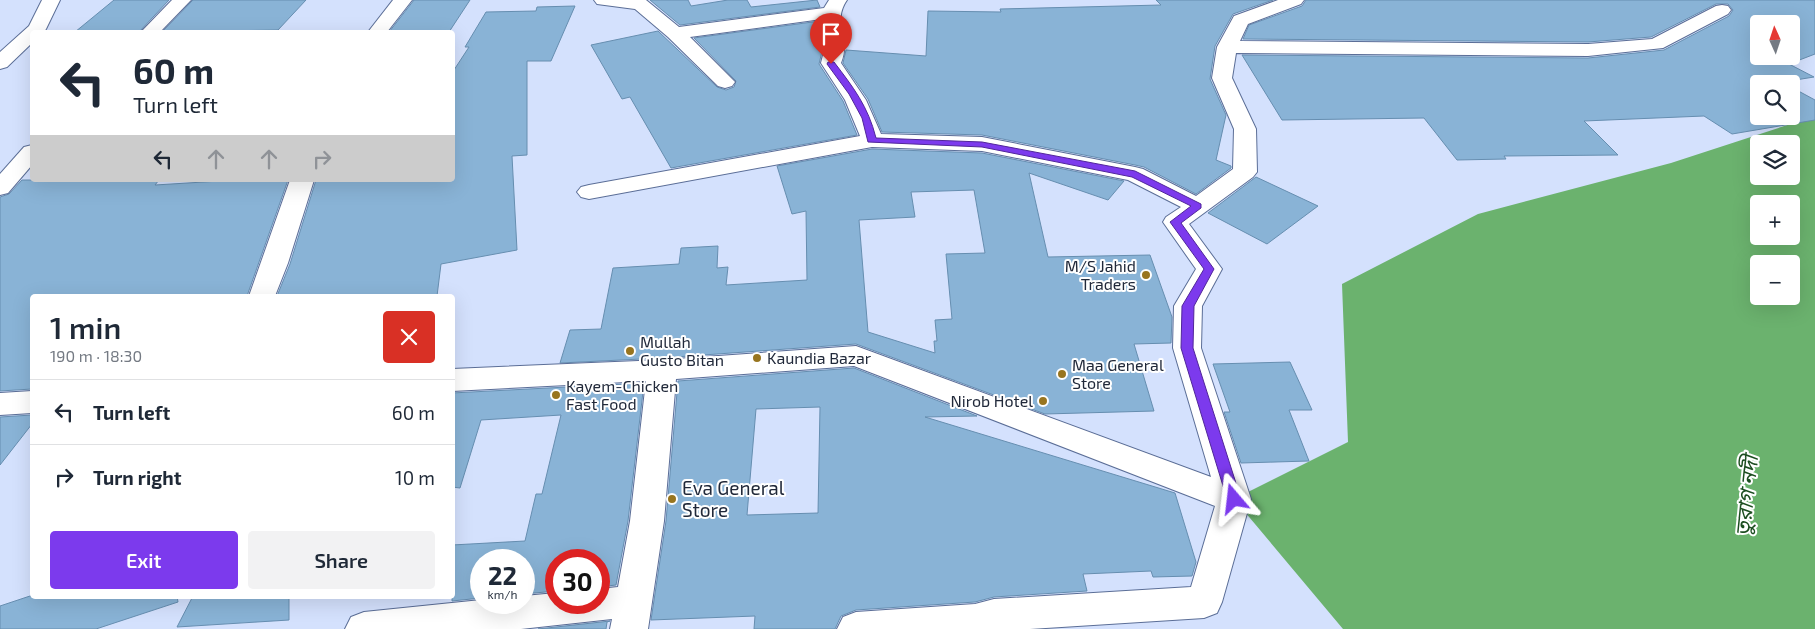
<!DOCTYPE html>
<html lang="en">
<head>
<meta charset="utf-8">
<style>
  body { margin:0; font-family:"Exo 2","Noto Sans Bengali",sans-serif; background:#f2f2f3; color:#1f2937; height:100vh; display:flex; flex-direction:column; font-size:19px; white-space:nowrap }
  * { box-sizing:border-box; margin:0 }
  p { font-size:16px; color:#747a83 }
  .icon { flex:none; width:28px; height:28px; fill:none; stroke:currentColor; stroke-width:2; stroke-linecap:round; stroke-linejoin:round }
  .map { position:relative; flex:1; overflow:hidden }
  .sheet { position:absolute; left:30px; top:294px; width:425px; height:305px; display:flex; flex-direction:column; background:#fff; border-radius:5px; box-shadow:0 5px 20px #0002 }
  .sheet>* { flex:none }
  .hud { position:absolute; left:30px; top:30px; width:425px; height:152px; border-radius:5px; box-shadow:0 5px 20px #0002; background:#fff; color:#1f2937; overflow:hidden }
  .needle { width:32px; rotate:357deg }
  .fabs { position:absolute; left:1750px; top:15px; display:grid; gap:10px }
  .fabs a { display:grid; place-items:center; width:50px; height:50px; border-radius:5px; background:#fff; box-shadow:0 5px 20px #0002; font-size:25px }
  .speed { position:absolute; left:470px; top:549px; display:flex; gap:10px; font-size:25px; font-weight:700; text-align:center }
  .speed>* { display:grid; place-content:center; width:65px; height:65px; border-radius:50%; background:#fff; box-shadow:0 5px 20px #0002; line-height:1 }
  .speed small { font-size:12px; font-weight:400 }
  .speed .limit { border:8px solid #d22; background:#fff; color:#111 }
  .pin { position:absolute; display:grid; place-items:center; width:42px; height:42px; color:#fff; margin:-51px -21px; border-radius:50% 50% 50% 0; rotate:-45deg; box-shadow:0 0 5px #0007 }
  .pin .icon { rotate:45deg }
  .me { position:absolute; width:55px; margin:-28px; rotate:343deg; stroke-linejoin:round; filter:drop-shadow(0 0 4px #0008) }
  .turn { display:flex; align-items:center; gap:18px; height:105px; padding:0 20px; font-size:22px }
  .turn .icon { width:65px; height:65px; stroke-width:2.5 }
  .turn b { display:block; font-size:35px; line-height:42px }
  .lanes { display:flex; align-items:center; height:48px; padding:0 20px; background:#0003; justify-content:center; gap:25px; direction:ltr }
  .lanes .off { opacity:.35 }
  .round { display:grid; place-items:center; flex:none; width:52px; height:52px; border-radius:5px; background:#f2f2f3 }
  .summary { display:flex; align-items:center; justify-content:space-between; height:85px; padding:0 20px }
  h1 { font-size:30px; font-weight:600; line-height:38px }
  .action { display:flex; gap:10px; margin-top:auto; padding:10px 20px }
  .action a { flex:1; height:58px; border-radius:5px; background:#7c3aed; color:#fff; font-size:20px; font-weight:600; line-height:58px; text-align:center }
  .action a+a { background:#f2f2f3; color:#1f2937 }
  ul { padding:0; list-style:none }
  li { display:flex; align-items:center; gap:15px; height:65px; padding:0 20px; border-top:1px solid #e0e1e3 }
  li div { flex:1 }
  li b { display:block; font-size:19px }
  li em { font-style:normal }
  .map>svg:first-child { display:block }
  .water { fill:#6bb26e; fill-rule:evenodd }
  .building { fill:#89b3d6; stroke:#668eb0; fill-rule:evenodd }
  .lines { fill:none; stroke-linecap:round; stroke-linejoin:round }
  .minor-casing { stroke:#5b6e97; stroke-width:2 }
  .minor { fill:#fff; fill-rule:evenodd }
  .route { fill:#7c3aed; stroke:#51269a }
  .poi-dot { fill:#98751f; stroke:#fff; stroke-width:2 }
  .labels { text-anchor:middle; stroke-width:4; stroke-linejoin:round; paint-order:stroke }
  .poi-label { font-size:16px; fill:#21293a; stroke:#fff; text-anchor:start }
  .near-poi-label { font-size:19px; fill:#21293a; stroke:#fff; text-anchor:start }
  .near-water-label { font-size:21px; font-style:italic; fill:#1c4e20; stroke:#fff }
</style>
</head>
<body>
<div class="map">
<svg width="1815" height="629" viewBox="0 0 1815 629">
  <rect width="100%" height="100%" fill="#d4e1fd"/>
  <!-- water -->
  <path class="water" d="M 1815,116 L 1815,629 L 1343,629 L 1234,499 L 1348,442 L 1342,284 L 1478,214 L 1671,163 ZM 1759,144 L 1791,144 L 1791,176 L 1759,176 ZM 1759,204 L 1791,204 L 1791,236 L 1759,236 ZM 1759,264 L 1791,264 L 1791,296 L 1759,296 Z"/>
  <!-- building -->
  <g class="building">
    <path d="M 114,0 L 169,0 L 139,32 L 75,32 Z"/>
    <path d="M 193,0 L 306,0 L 278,30 L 162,32 Z"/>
    <path d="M 414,0 L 470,0 L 449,32 L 389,32 Z"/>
    <path d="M 650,0 L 688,0 L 691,6 L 728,0 L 747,0 L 751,7 L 817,0 L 820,7 L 680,25 Z"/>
    <path d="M 1156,0 L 1273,0 L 1233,14 L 1215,46 L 1210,79 L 1226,115 L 1216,160 L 1231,166 L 1231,168 L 1196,194 L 1144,167 L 1135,165 L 982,135 L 882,132 L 868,99 L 843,63 L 846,50 L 926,56 L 928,11 L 1001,12 L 1000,9 L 1161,5 Z"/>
    <path d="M 1306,0 L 1815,0 L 1815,54 L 1789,64 L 1814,77 L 1783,82 L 1786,84 L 1759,84 L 1759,116 L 1791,116 L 1791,87 L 1815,100 L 1815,120 L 1732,134 L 1704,116 L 1584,121 L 1618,155 L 1504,156 L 1506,159 L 1457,160 L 1424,118 L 1282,120 L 1242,55 L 1588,58 L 1664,50 L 1729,16 L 1733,10 L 1728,4 L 1716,4 L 1651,37 L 1588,42 L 1243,39 L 1249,25 L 1302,6 ZM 1759,24 L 1791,24 L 1791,56 L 1759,56 Z"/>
    <path d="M 575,6 L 551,61 L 527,61 L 527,155 L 512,156 L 517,250 L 441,264 L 437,296 L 277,296 L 290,264 L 316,180 L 453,180 L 452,73 L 469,47 L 465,47 L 486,12 L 536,11 L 537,7 Z"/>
    <path d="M 820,21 L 824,43 L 819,64 L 843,101 L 857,135 L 671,168 L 630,97 L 622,99 L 591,45 L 658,31 L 717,87 L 726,90 L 734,87 L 736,81 L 694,38 Z"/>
    <path d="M 872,149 L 982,153 L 1124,181 L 1108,200 L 1029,173 L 1048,257 L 1150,255 L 1172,317 L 1171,343 L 1134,344 L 1154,411 L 1045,414 L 856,344 L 662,358 L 560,363 L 570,330 L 601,329 L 613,268 L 679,264 L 681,248 L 718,246 L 717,268 L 728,267 L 726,285 L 807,280 L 806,211 L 792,214 L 777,166 ZM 974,190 L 985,253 L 946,254 L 952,319 L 935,320 L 937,341 L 934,341 L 935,353 L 868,332 L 859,220 L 915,217 L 911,192 Z"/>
    <path d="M 1256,177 L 1318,206 L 1267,244 L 1208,213 Z"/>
    <path d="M 22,180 L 159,180 L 155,185 L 236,180 L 288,180 L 247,296 L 32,296 L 32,389 L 0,391 L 0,197 L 9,194 Z"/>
    <path d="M 1290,362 L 1312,410 L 1289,410 L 1309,461 L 1241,463 L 1224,412 L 1230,412 L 1213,364 Z"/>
    <path d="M 854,368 L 977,416 L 925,417 L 1175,493 L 1196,562 L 1192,576 L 1153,577 L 1151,571 L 1083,574 L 1087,591 L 994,597 L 975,602 L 856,610 L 841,616 L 835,629 L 754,629 L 755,616 L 651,620 L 666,521 L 678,381 ZM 820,407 L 818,513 L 747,515 L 756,409 Z"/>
    <path d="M 644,383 L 628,521 L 616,585 L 599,587 L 599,560 L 556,560 L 556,591 L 524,594 L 524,560 L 481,560 L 481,598 L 452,601 L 452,545 L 525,541 L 536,494 L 542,494 L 561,415 L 481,420 L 460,488 L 452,487 L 452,393 Z"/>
    <path d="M 32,415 L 32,424 L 0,465 L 0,417 Z"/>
    <path d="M 30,596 L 177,596 L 178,602 L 96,629 L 0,629 L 0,606 Z"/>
    <path d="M 193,596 L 289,596 L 289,620 L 177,627 Z"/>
    <path d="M 610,621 L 607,622 L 606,629 L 538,629 Z"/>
  </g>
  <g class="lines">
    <!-- minor casing -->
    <g class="minor-casing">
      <g id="minor">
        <path d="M 42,0 L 60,0 L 46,29 L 44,32 L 32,32 L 32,43 L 7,67 L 0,69 L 0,52 L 29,26 Z"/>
        <path d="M 172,0 L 191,0 L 160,32 L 141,32 Z"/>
        <path d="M 393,0 L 412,0 L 387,32 L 368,32 Z"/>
        <path d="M 594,0 L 646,0 L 679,27 L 824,8 L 829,0 L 847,0 C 831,23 852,36 841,63 L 866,100 L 881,134 L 982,137 L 1135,167 L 1143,169 L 1196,196 L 1233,169 L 1234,129 L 1212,78 L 1217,47 L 1234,16 L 1278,0 L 1304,0 L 1301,4 L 1248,24 L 1240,41 L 1588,44 L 1652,39 L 1716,6 L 1722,5 L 1728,6 L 1731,10 L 1728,14 L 1663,48 L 1588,56 L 1236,53 L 1232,78 L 1256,129 L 1257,172 L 1253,177 L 1189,224 L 1222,269 L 1202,306 L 1201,348 L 1251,499 L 1222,602 L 1217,613 L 1204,618 L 1030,629 L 837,629 L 843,617 L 856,612 L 975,604 L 994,599 L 1191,587 L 1215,506 L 854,366 L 676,379 L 664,521 L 648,629 L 610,629 L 612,619 L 521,629 L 345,629 L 351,617 L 364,612 L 481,600 L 481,602 L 524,602 L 524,596 L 556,593 L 556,602 L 599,602 L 599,589 L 618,587 L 630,521 L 646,381 L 452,391 L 452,369 L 662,360 L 856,346 L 1211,477 L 1173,348 L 1174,306 L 1196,269 L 1163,222 L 1166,217 L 1181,207 L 1128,180 L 982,151 L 872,147 L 589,199 L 581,197 L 577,192 L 581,187 L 589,185 L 860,136 L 845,100 L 821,63 L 826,43 L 822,19 L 690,37 L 735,82 L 732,86 L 725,88 L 718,86 L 668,37 L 635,9 L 597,4 Z"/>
        <path d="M 32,145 L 32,165 L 8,193 L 0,195 L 0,174 L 24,147 Z"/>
        <path d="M 290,180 L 314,180 L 288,263 L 275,296 L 249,296 Z"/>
        <path d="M 32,391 L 32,413 L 0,415 L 0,393 Z"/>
      </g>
    </g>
    <!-- minor -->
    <use href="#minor" class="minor"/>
  </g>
  <!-- route -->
  <path class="route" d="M 828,62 L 834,62 C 853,87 868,106 876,138 L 982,142 L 1135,171 L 1201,204 L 1201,208 L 1181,223 L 1214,269 L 1194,306 L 1193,348 L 1241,499 L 1239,503 L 1234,504 L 1229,503 L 1227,499 L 1181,348 L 1182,306 L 1204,269 L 1170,222 L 1191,206 L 1132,177 L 982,147 L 868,142 L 862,118 L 849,94 L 827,64 Z"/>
  <!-- markers -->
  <g class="poi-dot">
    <circle cx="1146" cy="275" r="5"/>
    <circle cx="630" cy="351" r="5"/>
    <circle cx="757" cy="358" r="5"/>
    <circle cx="1062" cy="374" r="5"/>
    <circle cx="556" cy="395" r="5"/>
    <circle cx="1043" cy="401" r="5"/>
    <circle cx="672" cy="499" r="5"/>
  </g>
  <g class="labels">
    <!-- poi labels -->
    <g class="poi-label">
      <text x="1136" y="272" text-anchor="end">M/S Jahid<tspan x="1136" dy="18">Traders</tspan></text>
      <text x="640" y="348">Mullah<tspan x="640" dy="18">Gusto Bitan</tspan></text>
      <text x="767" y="364">Kaundia Bazar</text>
      <text x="1072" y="371">Maa General<tspan x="1072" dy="18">Store</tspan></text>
      <text x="566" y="392">Kayem-Chicken<tspan x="566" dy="18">Fast Food</tspan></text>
      <text x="1033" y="407" text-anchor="end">Nirob Hotel</text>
    </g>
    <!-- near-poi labels -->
    <g class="near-poi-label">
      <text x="682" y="495">Eva General<tspan x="682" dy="22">Store</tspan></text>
    </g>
    <!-- near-water labels -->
    <g class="near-water-label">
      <text transform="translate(1747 496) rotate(-84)" y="7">তুরাগ নদী</text>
    </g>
  </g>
</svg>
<div class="fabs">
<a><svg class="needle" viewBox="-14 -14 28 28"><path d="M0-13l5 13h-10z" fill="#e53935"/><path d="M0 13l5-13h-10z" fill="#747a83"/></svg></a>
<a><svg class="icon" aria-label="search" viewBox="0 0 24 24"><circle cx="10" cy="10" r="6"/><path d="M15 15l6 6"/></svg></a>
<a><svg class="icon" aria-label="layers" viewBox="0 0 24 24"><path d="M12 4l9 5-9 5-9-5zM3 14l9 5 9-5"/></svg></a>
<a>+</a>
<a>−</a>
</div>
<div class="speed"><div>22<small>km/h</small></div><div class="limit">30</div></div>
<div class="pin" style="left:831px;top:64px;background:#d93025"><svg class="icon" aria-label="arrive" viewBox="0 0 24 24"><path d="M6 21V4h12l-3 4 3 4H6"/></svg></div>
<svg class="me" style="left:1234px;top:499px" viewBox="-20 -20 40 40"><path d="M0-17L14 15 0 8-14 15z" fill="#7c3aed" stroke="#fff" stroke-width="4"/></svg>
<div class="hud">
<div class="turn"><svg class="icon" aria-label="left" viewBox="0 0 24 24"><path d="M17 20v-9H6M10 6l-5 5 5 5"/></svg><div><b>60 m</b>Turn left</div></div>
<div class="lanes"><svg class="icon" aria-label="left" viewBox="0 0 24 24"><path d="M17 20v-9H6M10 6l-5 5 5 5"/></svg><svg class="icon off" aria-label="ahead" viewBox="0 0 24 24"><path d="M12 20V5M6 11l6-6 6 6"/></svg><svg class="icon off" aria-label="ahead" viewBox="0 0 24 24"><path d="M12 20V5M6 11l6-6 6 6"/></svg><svg class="icon off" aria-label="right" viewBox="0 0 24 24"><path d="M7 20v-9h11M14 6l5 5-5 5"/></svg></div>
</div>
<section class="sheet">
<div class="summary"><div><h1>1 min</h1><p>190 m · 18:30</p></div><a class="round" style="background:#d93025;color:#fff"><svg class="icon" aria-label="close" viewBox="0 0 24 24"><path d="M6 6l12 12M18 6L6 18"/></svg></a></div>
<ul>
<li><svg class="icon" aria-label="left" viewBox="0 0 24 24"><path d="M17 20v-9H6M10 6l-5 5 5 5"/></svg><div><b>Turn left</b></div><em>60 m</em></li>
<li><svg class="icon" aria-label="right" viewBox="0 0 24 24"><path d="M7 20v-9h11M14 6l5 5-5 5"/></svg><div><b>Turn right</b></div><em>10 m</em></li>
</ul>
<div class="action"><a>Exit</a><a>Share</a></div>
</section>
</div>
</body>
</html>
